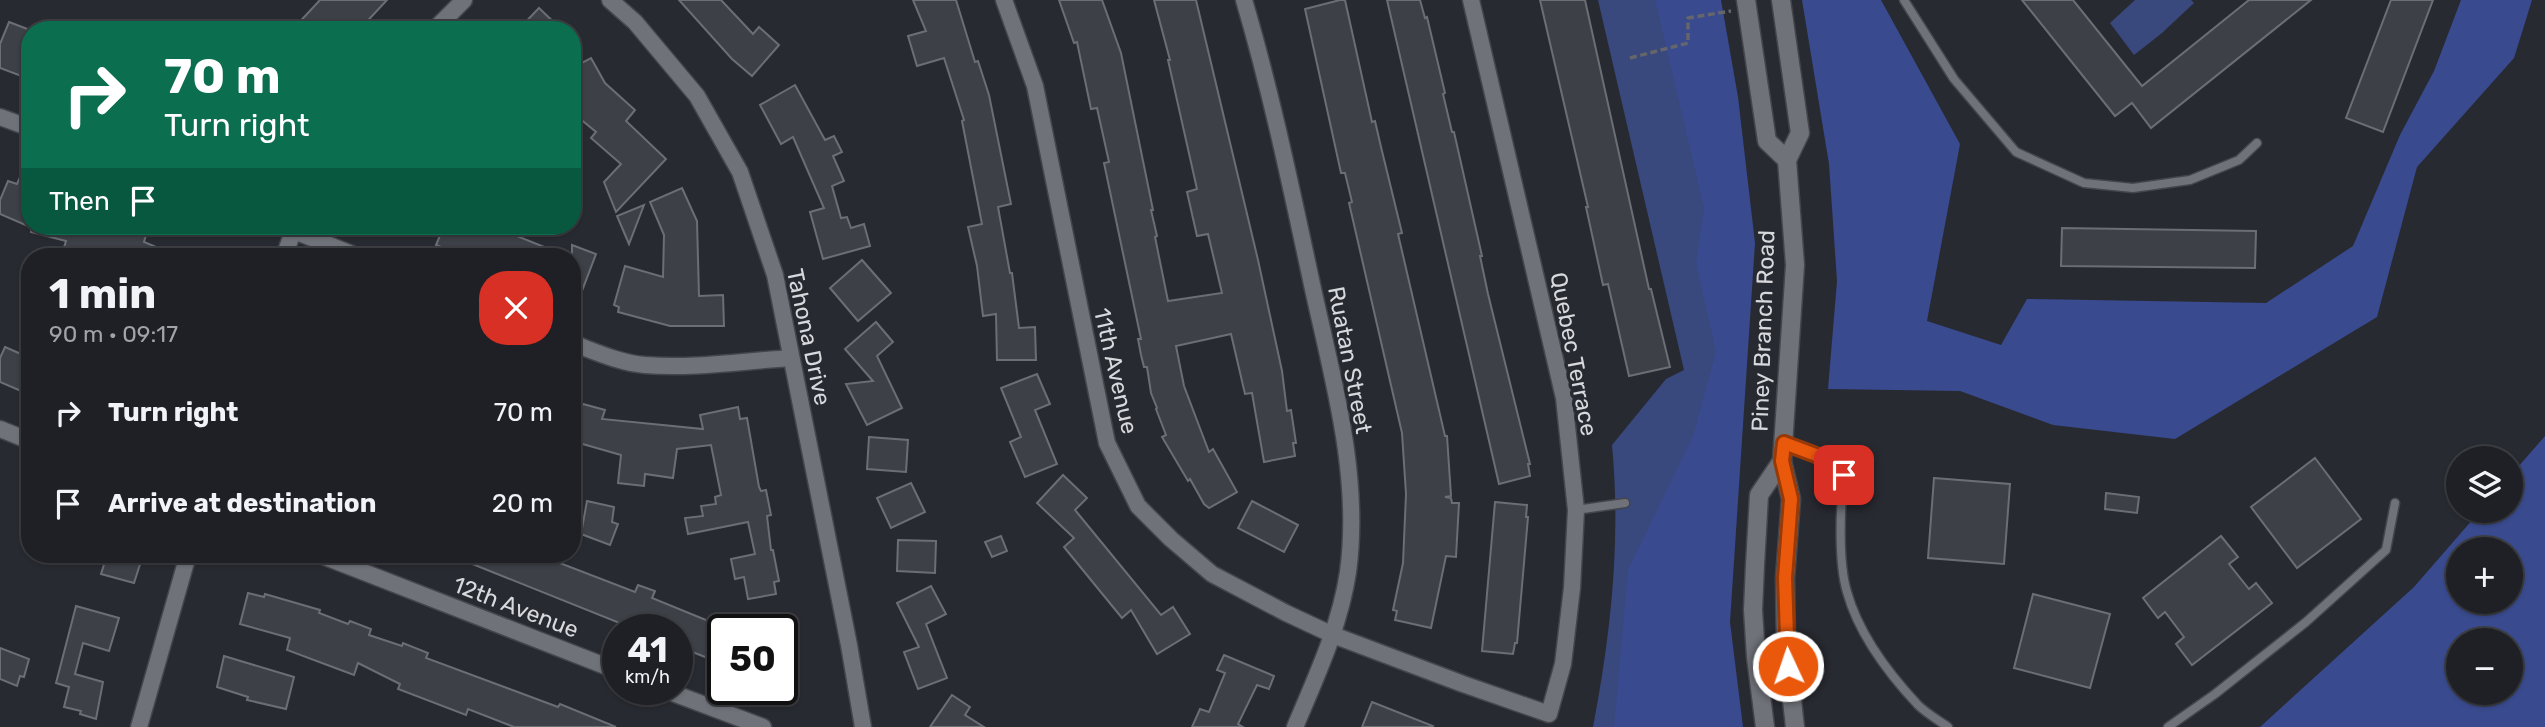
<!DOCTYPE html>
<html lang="en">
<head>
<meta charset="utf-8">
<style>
  body { margin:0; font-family:Rubik,sans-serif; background:#26282d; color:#f1f3f6; height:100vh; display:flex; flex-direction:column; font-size:26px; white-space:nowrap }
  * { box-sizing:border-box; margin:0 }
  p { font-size:23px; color:#a1a3a7 }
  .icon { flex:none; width:38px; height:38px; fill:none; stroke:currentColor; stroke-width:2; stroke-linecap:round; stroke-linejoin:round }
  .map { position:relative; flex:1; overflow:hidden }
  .panel { position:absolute; left:21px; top:248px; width:560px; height:315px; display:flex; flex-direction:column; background:#1e2025; border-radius:28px; box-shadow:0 2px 5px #0004,0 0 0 2px #3c3e42 }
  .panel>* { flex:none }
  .hud { position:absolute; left:21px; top:21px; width:560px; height:214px; border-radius:28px; box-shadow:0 2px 5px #0004,0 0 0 2px #3c3e42; background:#0b6e4f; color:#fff; overflow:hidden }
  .buttons { position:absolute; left:2446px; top:446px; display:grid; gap:14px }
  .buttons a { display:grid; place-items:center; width:77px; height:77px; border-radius:50%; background:#1e2025; box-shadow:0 2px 5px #0004,0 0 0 2px #3c3e42; font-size:35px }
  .speed { position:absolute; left:602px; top:614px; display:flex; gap:14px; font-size:35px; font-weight:700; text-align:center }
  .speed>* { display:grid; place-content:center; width:91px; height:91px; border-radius:50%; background:#1e2025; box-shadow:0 2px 5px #0004,0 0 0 2px #3c3e42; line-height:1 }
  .speed small { font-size:18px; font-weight:400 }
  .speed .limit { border:4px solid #111; border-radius:10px; background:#fff; color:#111 }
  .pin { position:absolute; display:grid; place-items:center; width:60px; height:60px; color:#fff; margin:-30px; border-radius:14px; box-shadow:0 4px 10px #0006 }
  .me { position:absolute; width:77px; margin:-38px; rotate:357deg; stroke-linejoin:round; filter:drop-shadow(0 0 5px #0008) }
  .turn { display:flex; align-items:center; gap:24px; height:147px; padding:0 28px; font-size:32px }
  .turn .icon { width:91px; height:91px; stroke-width:2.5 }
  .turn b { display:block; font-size:49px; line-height:60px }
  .then { display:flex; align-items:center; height:66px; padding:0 28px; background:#0003; gap:14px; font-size:26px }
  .round { display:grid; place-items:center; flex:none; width:74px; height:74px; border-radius:28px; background:#26282d }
  .head { display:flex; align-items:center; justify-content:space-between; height:119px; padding:0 28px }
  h1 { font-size:42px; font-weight:700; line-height:52px }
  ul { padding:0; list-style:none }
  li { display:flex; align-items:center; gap:21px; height:91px; padding:0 28px }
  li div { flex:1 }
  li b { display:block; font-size:26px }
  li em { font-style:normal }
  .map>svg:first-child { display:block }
  .green { fill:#39487d }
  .forest { fill:#394a8e; fill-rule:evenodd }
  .building { fill:#3d4047; stroke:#6b6e75; stroke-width:2 }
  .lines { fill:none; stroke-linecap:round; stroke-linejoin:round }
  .lane-casing { stroke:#44464c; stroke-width:11 }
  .street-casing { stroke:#44464c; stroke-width:19 }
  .secondary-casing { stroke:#44464c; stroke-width:21 }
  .path { stroke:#64666c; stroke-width:3.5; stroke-dasharray:7 3.5; stroke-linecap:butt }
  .lane { stroke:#6f7279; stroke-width:8 }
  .street { stroke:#6f7279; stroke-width:16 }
  .secondary { stroke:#6f7279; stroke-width:18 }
  .route-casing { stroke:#983908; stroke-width:18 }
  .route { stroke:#ea580c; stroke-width:12 }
  .labels { text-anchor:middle; stroke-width:7; stroke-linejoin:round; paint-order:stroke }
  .street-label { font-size:23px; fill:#d7d9dd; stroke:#282a31 }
</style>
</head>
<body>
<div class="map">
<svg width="2545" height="727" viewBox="0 0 2545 727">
  <rect width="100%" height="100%" fill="#282a31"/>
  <!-- green -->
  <g class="green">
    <path d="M 1598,0 L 1708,0 L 1728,179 L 1709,727 L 1593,727 C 1611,633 1621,541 1612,445 L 1666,379 L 1684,370 Z"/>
    <path d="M 2135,0 L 2191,0 L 2194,3 L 2162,33 L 2134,55 L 2110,23 Z"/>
  </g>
  <!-- forest -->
  <g class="forest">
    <path d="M 1655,0 L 1721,0 L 1738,97 L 1755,243 L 1730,622 L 1743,727 L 1614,727 L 1628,570 L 1693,436 L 1716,352 L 1696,263 L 1704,208 Z"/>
    <path d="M 1802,0 L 1881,0 L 1960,144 L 1927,321 L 2001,345 L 2027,299 L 2266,303 L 2353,246 L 2400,135 L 2434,71 L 2461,0 L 2532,0 L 2514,58 L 2417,167 L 2377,317 L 2175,439 L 2053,425 L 1960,391 L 1828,389 L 1837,281 L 1829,164 Z"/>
    <path d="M 2545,436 L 2545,727 L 2260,727 L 2414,587 L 2480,511 L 2511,511 L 2511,475 ZM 2459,550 L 2511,550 L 2511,602 L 2459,602 ZM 2459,640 L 2511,640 L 2511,693 L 2459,693 Z"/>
  </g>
  <!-- building -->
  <g class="building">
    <path d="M 320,0 L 387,0 L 359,30 L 292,30 Z"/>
    <path d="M 679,0 L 721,0 L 753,34 L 759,27 L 779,45 L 752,76 L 732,59 Z"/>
    <path d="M 913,0 L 956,0 L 975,62 L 978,61 L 989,95 L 1011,204 L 998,207 L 1010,273 L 1012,273 L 1019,328 L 1035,327 L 1036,360 L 997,360 L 996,314 L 983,316 L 977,266 L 968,227 L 982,224 L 962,121 L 964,120 L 944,58 L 917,66 L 908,36 L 926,31 Z"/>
    <path d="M 1059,0 L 1102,0 L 1121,53 L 1153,210 L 1151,210 L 1157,236 L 1155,237 L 1168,301 L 1222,293 L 1208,234 L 1197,236 L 1187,192 L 1197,189 L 1168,60 L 1170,60 L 1154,0 L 1196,0 L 1258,260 L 1282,371 L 1287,411 L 1291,410 L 1296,443 L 1293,443 L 1295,456 L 1264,462 L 1252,393 L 1245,394 L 1231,334 L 1176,346 L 1184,386 L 1209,452 L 1213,449 L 1237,492 L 1209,508 L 1204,504 L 1190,479 L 1188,481 L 1162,437 L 1166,435 L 1156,409 L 1157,408 L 1151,393 L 1147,367 L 1144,367 L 1141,355 L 1138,339 L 1141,339 L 1104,163 L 1109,162 L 1097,108 L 1091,109 L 1077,42 L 1074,43 Z"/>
    <path d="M 1340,0 L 1345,0 L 1372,122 L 1375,121 L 1381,147 L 1402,233 L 1398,234 L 1445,436 L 1447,436 L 1451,496 L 1445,497 L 1451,498 L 1452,503 L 1459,503 L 1456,557 L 1446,556 L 1431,628 L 1395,620 L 1397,611 L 1393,610 L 1403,563 L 1406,494 L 1402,433 L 1349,203 L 1352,202 L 1345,173 L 1341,173 L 1305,9 Z"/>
    <path d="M 1387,0 L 1420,0 L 1425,18 L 1427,17 L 1445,93 L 1443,94 L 1452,132 L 1454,132 L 1482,256 L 1480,256 L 1488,294 L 1530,464 L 1528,464 L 1530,476 L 1499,484 Z"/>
    <path d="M 1540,0 L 1585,0 L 1649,289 L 1651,289 L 1670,367 L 1629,376 L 1608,284 L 1603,285 L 1586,207 L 1588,207 Z"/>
    <path d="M 2022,0 L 2073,0 L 2142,86 L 2249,0 L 2311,0 L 2151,128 L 2132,103 L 2115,116 Z"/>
    <path d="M 2391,0 L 2433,0 L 2383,132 L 2346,118 Z"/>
    <path d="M 539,8 L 562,30 L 518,30 Z"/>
    <path d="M 9,22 L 30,30 L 30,61 L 24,77 L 0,68 L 0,44 Z"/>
    <path d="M 591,58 L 605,83 L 635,110 L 626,121 L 666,159 L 616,212 L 604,182 L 621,164 L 591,138 L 596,132 L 572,112 L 572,68 Z"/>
    <path d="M 795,85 L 825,140 L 834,136 L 842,152 L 833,156 L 844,181 L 832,186 L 841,218 L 847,217 L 851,228 L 864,224 L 870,246 L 823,259 L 810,212 L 824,208 L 793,137 L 781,144 L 760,105 Z"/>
    <path d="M 30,155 L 30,227 L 0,214 L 0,200 L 8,181 L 17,184 Z"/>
    <path d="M 682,188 L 697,221 L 699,296 L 723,295 L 724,326 L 670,326 L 618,312 L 619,307 L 614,305 L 625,266 L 663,277 L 664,235 L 650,202 Z"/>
    <path d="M 644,205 L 629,244 L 617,216 Z"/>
    <path d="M 32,226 L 122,226 L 146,235 L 144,242 L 180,257 L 61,257 L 66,241 L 31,232 Z"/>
    <path d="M 444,226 L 492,226 L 569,257 L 467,257 L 436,245 Z"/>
    <path d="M 2062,228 L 2256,231 L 2255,268 L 2061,266 Z"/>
    <path d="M 572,245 L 596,254 L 574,312 L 572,312 Z"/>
    <path d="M 862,260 L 891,293 L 858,321 L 830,288 Z"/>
    <path d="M 876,322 L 893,342 L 877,356 L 902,408 L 867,425 L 846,384 L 873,381 L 845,349 Z"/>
    <path d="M 5,347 L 30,358 L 30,373 L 21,391 L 0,382 L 0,358 Z"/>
    <path d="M 1037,374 L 1050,404 L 1035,410 L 1057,464 L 1025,477 L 1010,442 L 1021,437 L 1001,388 Z"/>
    <path d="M 583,404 L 605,410 L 602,419 L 703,429 L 700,415 L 738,407 L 740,419 L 747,418 L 759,487 L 761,491 L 766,490 L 771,515 L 767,516 L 771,550 L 773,550 L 779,581 L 774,582 L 776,594 L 748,599 L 744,577 L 735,579 L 731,559 L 755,554 L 748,522 L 688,534 L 685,518 L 703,516 L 701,506 L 716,504 L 715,497 L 721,495 L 711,445 L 677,449 L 673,478 L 645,474 L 644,486 L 618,483 L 621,455 L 572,441 L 572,405 L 581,408 Z"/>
    <path d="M 869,437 L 908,440 L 906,472 L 867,469 Z"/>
    <path d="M 2315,458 L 2361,519 L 2297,568 L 2251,507 Z"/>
    <path d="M 1063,475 L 1087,498 L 1075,510 L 1161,615 L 1173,607 L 1190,634 L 1157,654 L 1131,610 L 1122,618 L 1064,547 L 1074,538 L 1037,503 Z"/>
    <path d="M 1934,478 L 2010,484 L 2004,564 L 1928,558 Z"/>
    <path d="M 911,483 L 925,512 L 891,528 L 877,498 Z"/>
    <path d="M 2106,493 L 2139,497 L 2137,513 L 2105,509 Z"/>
    <path d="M 587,501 L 614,507 L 612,522 L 618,524 L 610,545 L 581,534 Z"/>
    <path d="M 1252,501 L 1298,525 L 1284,552 L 1238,528 Z"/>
    <path d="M 1495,502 L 1527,505 L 1526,517 L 1528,517 L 1517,643 L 1515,643 L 1513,654 L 1482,651 Z"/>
    <path d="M 1001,536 L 1007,551 L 992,557 L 985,542 Z"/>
    <path d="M 2221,536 L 2238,557 L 2229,564 L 2249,589 L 2256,583 L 2272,603 L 2192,665 L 2176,644 L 2184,637 L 2165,612 L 2158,618 L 2143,598 Z"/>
    <path d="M 898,540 L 936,541 L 935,573 L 897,571 Z"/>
    <path d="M 107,555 L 143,555 L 134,583 L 101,574 Z"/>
    <path d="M 450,555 L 539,555 L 635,592 L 638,585 L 655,591 L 652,598 L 723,627 L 723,664 L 677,646 L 677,630 L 637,630 Z"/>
    <path d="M 931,586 L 946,614 L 926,624 L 947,678 L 918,689 L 904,652 L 919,647 L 897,603 Z"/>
    <path d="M 248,593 L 264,597 L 265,594 L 320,610 L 319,613 L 348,624 L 350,621 L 371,629 L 369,635 L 402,646 L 403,643 L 428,653 L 426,658 L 558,707 L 560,704 L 616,727 L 514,727 L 468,709 L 466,715 L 398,689 L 400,684 L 358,663 L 354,675 L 338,669 L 287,650 L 290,638 L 240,624 Z"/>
    <path d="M 2033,594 L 2110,614 L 2090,688 L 2014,668 Z"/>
    <path d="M 76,606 L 119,618 L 109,651 L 83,643 L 75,674 L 103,682 L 96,719 L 80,714 L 81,711 L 64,707 L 69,687 L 56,683 Z"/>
    <path d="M 0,648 L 29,659 L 24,677 L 20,676 L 17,686 L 0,679 Z"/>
    <path d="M 1224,655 L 1274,676 L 1269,689 L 1257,685 L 1238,724 L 1243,727 L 1192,727 L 1200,709 L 1209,712 L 1225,673 L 1217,670 Z"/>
    <path d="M 224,656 L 294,677 L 286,709 L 247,700 L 248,697 L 217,687 Z"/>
    <path d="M 952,695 L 970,707 L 965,715 L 984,727 L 930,727 Z"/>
    <path d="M 1372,702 L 1433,726 L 1432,727 L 1362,727 Z"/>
  </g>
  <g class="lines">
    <!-- lane casing -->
    <g class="lane-casing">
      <g id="lane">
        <path d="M 1904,0 L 1954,79 L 2016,152 L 2084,183 L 2133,188 L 2190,180 L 2239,160 L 2257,143"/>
        <path d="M 1784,443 L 1817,455 L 1844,475 C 1840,507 1838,562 1847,592 C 1859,635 1888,673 1918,705 C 1926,713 1938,720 1948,727"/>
        <path d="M 1576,510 L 1625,503"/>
        <path d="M 2168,727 L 2215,694 L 2306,622 L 2386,550 L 2395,503"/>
      </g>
    </g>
    <!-- street casing -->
    <g class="street-casing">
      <g id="street">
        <path d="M 610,0 L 635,22 L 697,96 L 740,172 L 775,275 L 849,645 L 863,727"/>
        <path d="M 1004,0 L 1035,86 L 1107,443 L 1138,506 L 1171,539 L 1212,574 L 1286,613 L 1333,635 L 1463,684 L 1549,714 L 1563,664 L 1572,588 L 1576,510 L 1564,398 L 1471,0"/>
        <path d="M 1244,0 C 1272,95 1292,192 1313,289 C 1333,380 1361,477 1348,572 C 1340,626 1316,677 1295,727"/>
        <path d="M 434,30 L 464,0"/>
        <path d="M 0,117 L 30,128"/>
        <path d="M 282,226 L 359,257"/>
        <path d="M 284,257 L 295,226"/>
        <path d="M 572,343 C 596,352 620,363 645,365 C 693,369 743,361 791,358"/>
        <path d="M 0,429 L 30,441"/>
        <path d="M 320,555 L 618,671"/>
        <path d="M 665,690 L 763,727"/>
        <path d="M 139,727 L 188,555"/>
      </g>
    </g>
    <!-- secondary casing -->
    <g class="secondary-casing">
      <g id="secondary">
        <path d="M 1746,0 L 1767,141 L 1787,160"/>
        <path d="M 1781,0 L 1800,133 L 1787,160 L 1795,265 L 1782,461 L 1791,499 L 1785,578 L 1786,647 L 1795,727"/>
        <path d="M 1765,727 L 1756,657 L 1753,610 L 1755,565 L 1759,495 L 1782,461"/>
      </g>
    </g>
    <!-- path -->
    <path class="path" d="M 1630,58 L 1688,43 L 1688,18 L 1731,11"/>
    <!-- lane -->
    <use href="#lane" class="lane"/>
    <!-- street -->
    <use href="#street" class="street"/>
    <!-- secondary -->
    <use href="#secondary" class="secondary"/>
  </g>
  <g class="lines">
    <!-- route casing -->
    <g class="route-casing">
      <path id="route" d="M 1788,666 L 1785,578 L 1791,499 L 1782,461 L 1784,443 L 1816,455 L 1844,475"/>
    </g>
    <!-- route -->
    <use href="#route" class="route"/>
  </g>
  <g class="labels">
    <!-- street labels -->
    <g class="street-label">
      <text transform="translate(1763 331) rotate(-88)" y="8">Piney Branch Road</text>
      <text transform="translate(809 337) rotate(78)" y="8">Tahona Drive</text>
      <text transform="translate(1574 354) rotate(79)" y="8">Quebec Terrace</text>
      <text transform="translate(1350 360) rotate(79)" y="8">Ruatan Street</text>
      <text transform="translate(1116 371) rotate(77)" y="8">11th Avenue</text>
      <text transform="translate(516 607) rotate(21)" y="8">12th Avenue</text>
    </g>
  </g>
</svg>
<div class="buttons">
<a><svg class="icon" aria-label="layers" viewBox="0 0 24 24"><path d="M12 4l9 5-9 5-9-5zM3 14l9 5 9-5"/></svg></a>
<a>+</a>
<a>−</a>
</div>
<div class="speed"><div>41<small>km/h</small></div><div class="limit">50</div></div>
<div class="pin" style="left:1844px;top:475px;background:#d93025"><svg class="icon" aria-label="arrive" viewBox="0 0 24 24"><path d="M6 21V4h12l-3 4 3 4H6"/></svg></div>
<svg class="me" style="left:1788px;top:666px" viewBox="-20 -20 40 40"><circle r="17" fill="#ea580c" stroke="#fff" stroke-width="3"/><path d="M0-11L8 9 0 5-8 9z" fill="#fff"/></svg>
<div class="hud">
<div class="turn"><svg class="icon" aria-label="right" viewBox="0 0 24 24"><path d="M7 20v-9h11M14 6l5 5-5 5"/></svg><div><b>70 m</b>Turn right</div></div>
<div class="then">Then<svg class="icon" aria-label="arrive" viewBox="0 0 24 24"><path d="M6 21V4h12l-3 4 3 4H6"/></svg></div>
</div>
<section class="panel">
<div class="head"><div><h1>1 min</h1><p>90 m · 09:17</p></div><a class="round" style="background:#d93025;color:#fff"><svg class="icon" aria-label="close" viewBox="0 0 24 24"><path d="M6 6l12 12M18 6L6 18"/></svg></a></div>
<ul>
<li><svg class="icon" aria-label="right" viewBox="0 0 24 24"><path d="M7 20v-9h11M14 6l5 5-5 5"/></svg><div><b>Turn right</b></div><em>70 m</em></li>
<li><svg class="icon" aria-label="arrive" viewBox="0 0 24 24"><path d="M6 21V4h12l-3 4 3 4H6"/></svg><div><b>Arrive at destination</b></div><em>20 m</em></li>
</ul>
</section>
</div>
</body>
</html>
